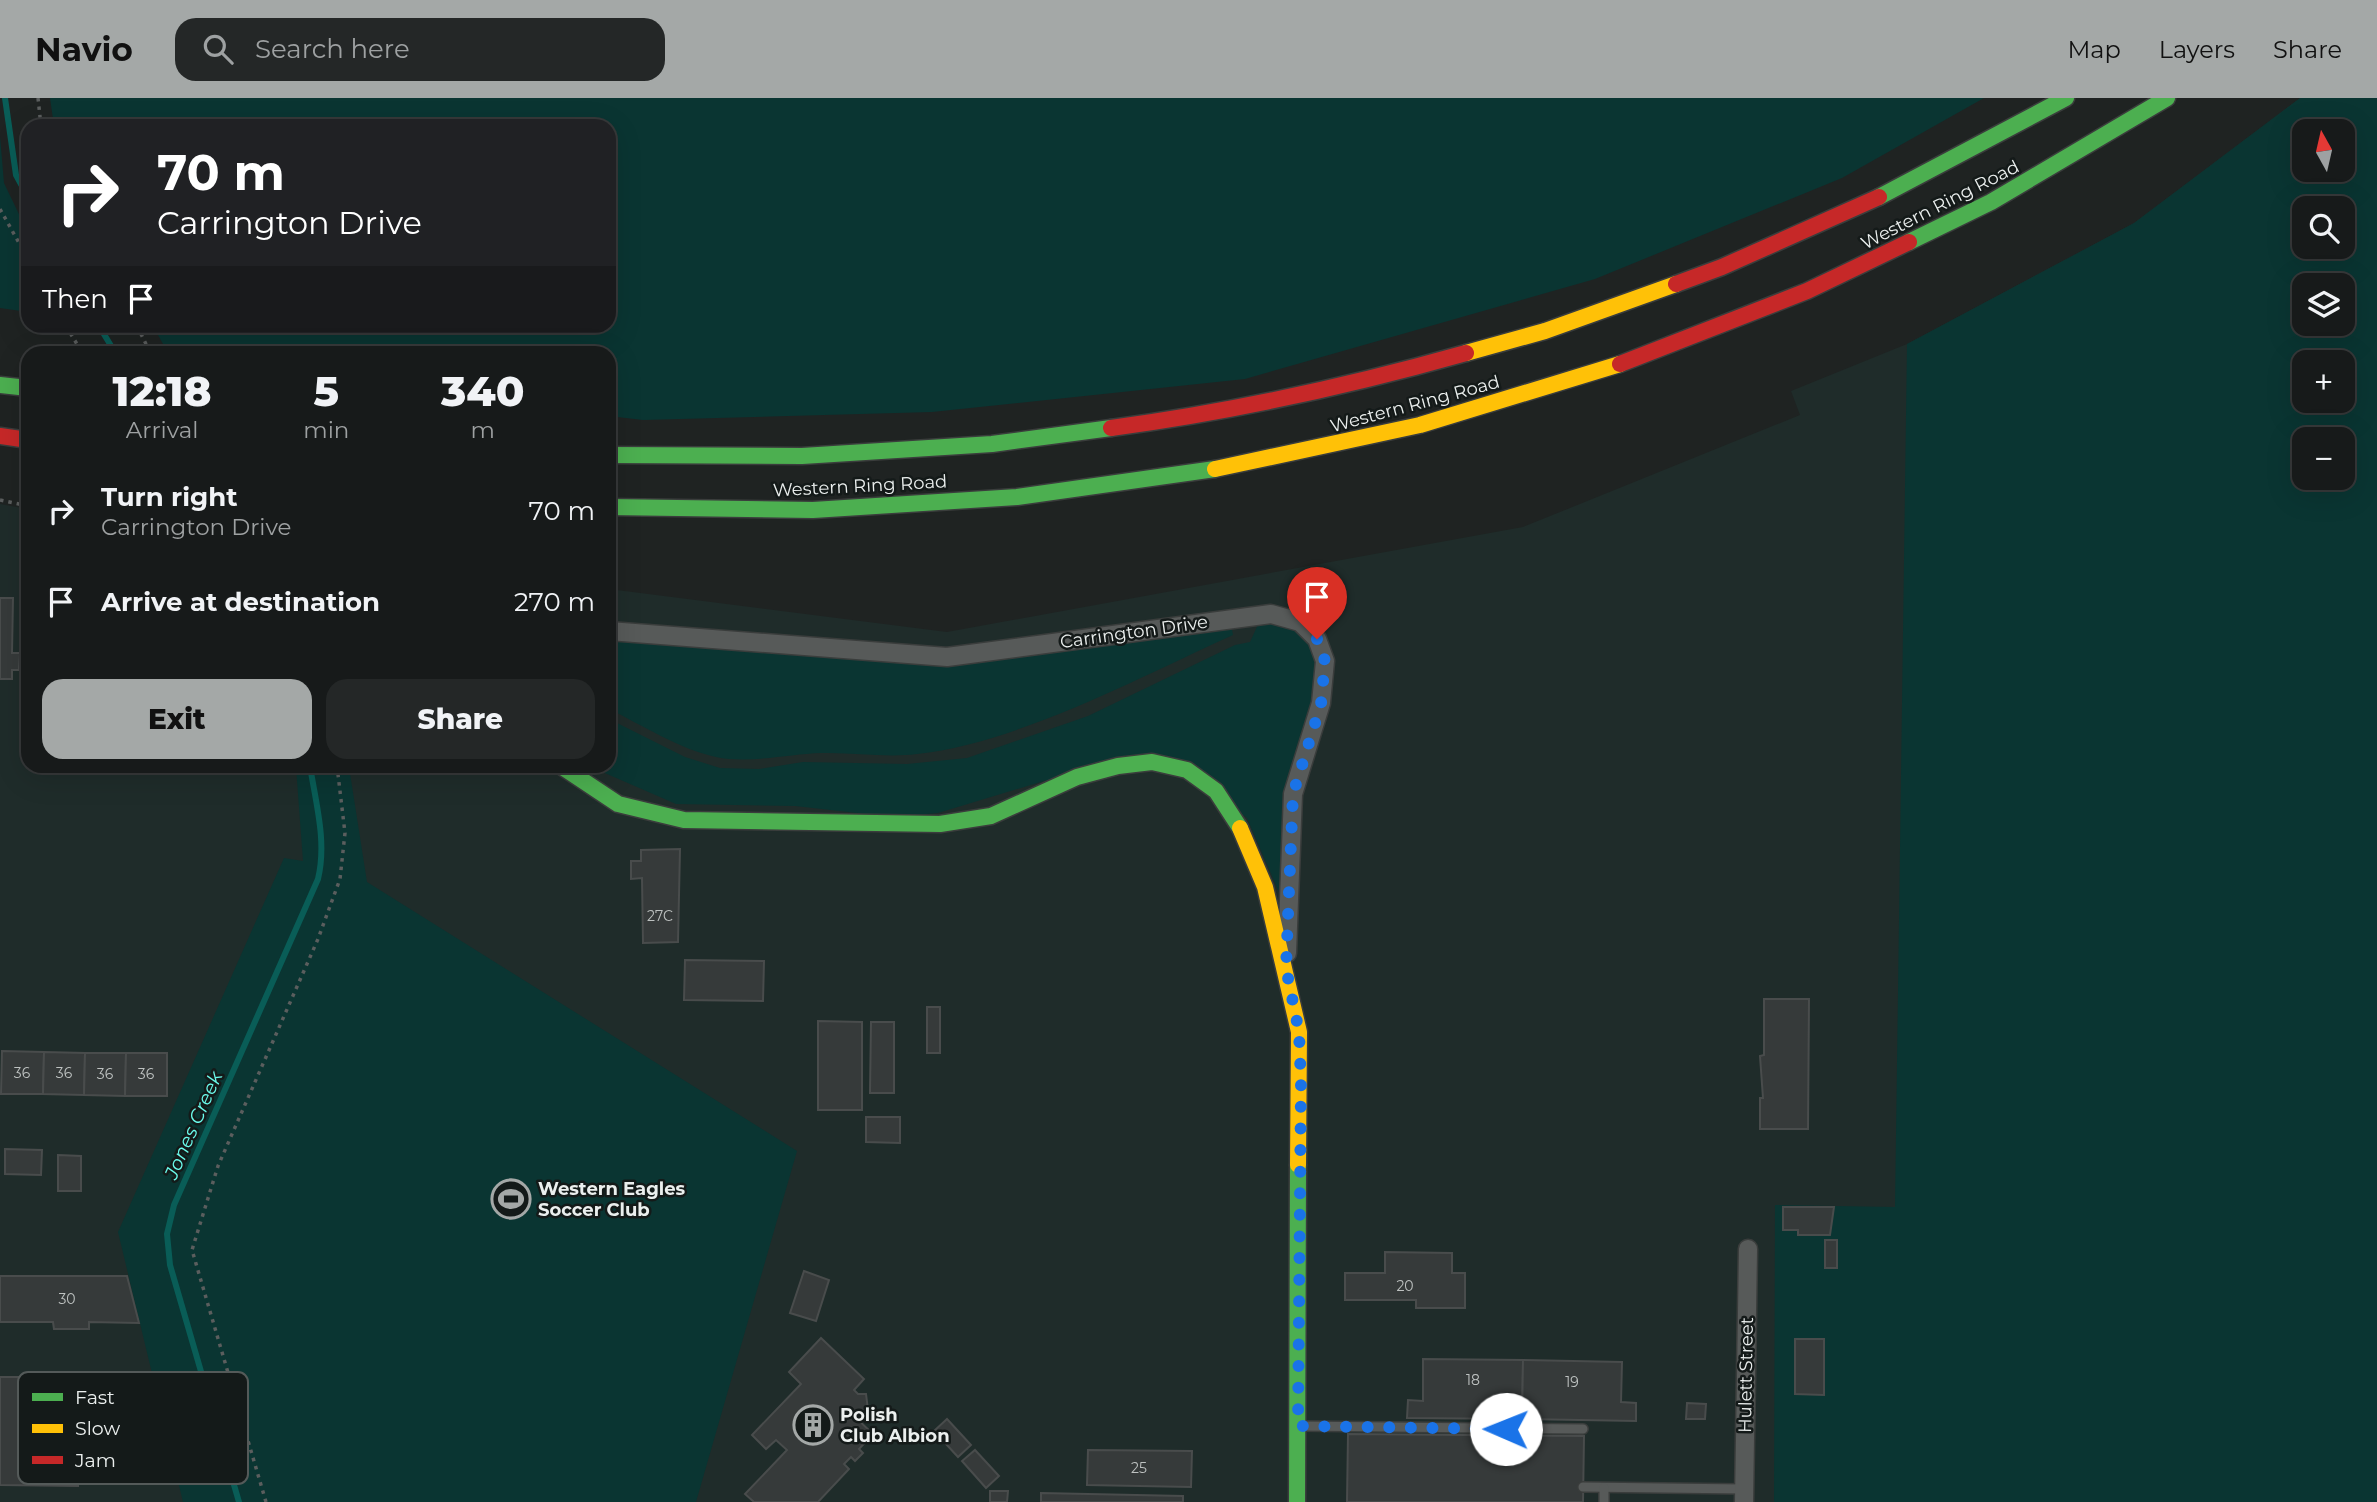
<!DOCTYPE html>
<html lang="en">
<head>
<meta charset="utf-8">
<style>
  body { margin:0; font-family:Montserrat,sans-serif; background:#242727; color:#f1f3f6; height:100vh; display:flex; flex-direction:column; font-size:26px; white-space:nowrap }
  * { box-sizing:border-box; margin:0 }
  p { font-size:23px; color:#9ea1a2 }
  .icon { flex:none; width:38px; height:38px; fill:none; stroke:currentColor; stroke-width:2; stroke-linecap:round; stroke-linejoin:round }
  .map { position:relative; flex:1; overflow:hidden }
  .panel { position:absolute; left:21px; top:248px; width:595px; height:427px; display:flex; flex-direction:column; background:#171a1a; border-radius:21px; box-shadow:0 7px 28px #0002,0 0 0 2px #363839 }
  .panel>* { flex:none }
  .top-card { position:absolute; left:21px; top:21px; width:595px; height:214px; border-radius:21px; box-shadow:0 7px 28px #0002,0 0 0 2px #363839; background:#202124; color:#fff; overflow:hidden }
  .needle { width:46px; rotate:352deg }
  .fabs { position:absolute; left:2292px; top:21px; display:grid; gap:14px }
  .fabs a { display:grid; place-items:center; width:63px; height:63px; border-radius:14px; background:#171a1a; box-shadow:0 7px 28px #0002,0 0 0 2px #363839; font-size:35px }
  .pin { position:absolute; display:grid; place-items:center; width:60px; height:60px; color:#fff; margin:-72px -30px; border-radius:50% 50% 50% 0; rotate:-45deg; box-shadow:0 0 7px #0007 }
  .pin .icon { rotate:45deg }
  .me { position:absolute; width:77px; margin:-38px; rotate:271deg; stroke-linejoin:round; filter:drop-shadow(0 0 5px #0008) }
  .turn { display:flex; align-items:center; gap:24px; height:147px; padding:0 21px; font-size:32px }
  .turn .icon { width:91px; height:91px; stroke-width:2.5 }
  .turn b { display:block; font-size:49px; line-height:60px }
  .then { display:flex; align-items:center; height:66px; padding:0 21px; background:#0003; gap:14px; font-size:26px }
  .eta { display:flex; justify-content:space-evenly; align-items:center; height:119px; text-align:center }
  .eta b { font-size:42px; font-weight:800; line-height:49px }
  .primary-button { display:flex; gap:14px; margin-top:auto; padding:14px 21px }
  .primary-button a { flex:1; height:80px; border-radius:21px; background:#a4a8a7; color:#111; font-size:28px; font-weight:800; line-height:80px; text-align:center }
  .primary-button a+a { background:#242727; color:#f1f3f6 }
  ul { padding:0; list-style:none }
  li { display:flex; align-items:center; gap:21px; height:91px; padding:0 21px }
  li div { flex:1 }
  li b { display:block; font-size:26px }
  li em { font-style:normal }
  header { display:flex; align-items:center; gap:42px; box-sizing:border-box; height:98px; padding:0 35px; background:#a4a8a7; color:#111 }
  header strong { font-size:33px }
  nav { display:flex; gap:38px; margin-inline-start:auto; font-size:24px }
  .search { width:490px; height:63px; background:#242727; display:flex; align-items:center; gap:18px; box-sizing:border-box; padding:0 24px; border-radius:21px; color:#9ea1a2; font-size:26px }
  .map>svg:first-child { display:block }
  .built { fill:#1f2c2a; fill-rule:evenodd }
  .green { fill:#0a3532; fill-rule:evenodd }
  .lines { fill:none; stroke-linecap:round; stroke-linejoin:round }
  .stream { stroke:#095d57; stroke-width:6 }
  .building { fill:#363a3a; stroke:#494c4c; stroke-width:2 }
  .lane-casing { stroke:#3a3d3c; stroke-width:12 }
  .street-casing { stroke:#3a3d3c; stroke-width:21 }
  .fast-casing { stroke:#3a3d3c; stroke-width:19 }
  .slow-casing { stroke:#3a3d3c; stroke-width:19 }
  .jam-casing { stroke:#3a3d3c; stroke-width:19 }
  .path { stroke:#5b5e5e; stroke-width:3.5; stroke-dasharray:3.5 5; stroke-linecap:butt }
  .lane { stroke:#575a59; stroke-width:9 }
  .street { stroke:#575a59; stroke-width:18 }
  .fast { stroke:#4caf50; stroke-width:16 }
  .slow { stroke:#ffc107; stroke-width:16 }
  .jam { stroke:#c62828; stroke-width:16 }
  .route { stroke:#1a73e8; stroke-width:12; stroke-dasharray:0 21.6 }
  .labels { text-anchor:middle; stroke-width:5; stroke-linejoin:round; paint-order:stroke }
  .number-label { font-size:14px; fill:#bec2c1 }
  .street-label { font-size:18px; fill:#ebefee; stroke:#141a19 }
  .poi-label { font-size:18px; font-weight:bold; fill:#ebefee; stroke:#141a19; text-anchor:start }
  .water-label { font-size:19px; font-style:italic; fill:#6bfced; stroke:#141a19 }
  .key { fill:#141a19; stroke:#545a59; stroke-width:2 }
  .key-label { font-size:19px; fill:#ebefee }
</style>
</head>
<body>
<header>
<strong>Navio</strong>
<div class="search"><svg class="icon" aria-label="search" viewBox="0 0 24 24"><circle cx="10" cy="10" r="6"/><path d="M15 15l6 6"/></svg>Search here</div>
<nav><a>Map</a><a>Layers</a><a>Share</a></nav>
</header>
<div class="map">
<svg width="2377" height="1404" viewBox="0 0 2377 1404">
  <rect width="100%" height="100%" fill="#1f2322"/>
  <!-- built -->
  <path class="built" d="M 2300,0 L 2377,0 L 2377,1404 L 0,1404 L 0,406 L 28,411 L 28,668 L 609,668 L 609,491 L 947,534 L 1523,429 L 1800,317 L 1791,293 L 1907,246 L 2134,125 ZM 2305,33 L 2343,33 L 2343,72 L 2305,72 ZM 2305,110 L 2343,110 L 2343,149 L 2305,149 ZM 2305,187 L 2343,187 L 2343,226 L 2305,226 ZM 2305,264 L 2343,264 L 2343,303 L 2305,303 ZM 2305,341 L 2343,341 L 2343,380 L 2305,380 Z"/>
  <!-- green -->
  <g class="green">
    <path d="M 50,0 L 1984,0 L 1842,80 L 1595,181 L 1245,281 L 932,314 L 643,322 L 609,318 L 609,256 L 168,255 L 153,228 L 609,228 L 609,28 L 54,28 Z"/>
    <path d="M 2300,0 L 2377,0 L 2377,1404 L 1774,1404 L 1775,1107 L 1895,1109 L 1907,246 L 2134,125 ZM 2305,33 L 2343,33 L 2343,72 L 2305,72 ZM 2305,110 L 2343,110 L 2343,149 L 2305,149 ZM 2305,187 L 2343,187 L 2343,226 L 2305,226 ZM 2305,264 L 2343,264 L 2343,303 L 2305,303 ZM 2305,341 L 2343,341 L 2343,380 L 2305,380 Z"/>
    <path d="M 0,38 L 4,85 L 28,135 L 28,214 L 0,210 Z"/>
    <path d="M 1261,520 L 1300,524 L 1325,563 L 1293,696 L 1281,799 L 1247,720 L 1169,660 L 1044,683 L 938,715 L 893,719 L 795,708 L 676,706 L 591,669 L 609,668 L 609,621 L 685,659 L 720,670 L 759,671 L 803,664 L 907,666 L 967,660 L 1088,618 L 1235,547 L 1250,544 Z"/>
    <path d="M 1230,521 L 1233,537 C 1140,579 1018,645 917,656 C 886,660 853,654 821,655 C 788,656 749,666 716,659 C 679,651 642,627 609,611 L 609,533 L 900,558 Z"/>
    <path d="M 296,669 L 349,669 L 367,784 L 797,1053 L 696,1404 L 183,1404 L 118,1134 L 284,760 L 303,763 Z"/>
  </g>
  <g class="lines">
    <!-- stream -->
    <g class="stream">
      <path d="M 5,0 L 16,77 L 28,99"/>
      <path d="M 99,228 L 116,256"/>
      <path d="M 239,1404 L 170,1167 L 167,1136 L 174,1107 L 318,781 C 327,744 316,706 310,668"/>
    </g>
  </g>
  <!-- building -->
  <g class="building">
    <path d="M 0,500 L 13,500 L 12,555 L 20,555 L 19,572 L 12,572 L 12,581 L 0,581 Z"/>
    <path d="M 680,751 L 678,844 L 643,845 L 642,780 L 631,781 L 631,763 L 641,763 L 641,752 Z"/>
    <path d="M 685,862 L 764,863 L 763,903 L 684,902 Z"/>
    <path d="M 1764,901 L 1809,901 L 1808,1031 L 1760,1031 L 1760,1000 L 1763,1000 L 1760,958 L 1764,957 Z"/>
    <rect x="927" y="909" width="13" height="46"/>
    <path d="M 818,923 L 862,924 L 862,1012 L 818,1012 Z"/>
    <path d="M 871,924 L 894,924 L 894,995 L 870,995 Z"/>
    <path d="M 2,953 L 44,954 L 43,996 L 1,996 Z"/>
    <path d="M 44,954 L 85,955 L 84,997 L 43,996 Z"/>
    <path d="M 85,955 L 126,955 L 125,998 L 84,997 Z"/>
    <path d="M 126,955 L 167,955 L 167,998 L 125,998 Z"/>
    <path d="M 866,1019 L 900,1019 L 900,1045 L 866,1044 Z"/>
    <path d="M 5,1051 L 42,1052 L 41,1077 L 5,1076 Z"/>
    <path d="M 58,1057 L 81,1058 L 81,1093 L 58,1093 Z"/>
    <path d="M 1783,1109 L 1834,1109 L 1830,1137 L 1798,1137 L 1798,1132 L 1783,1132 Z"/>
    <rect x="1825" y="1142" width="12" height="28"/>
    <path d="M 1385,1154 L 1452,1155 L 1452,1175 L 1465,1175 L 1465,1210 L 1416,1210 L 1416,1202 L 1345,1202 L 1345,1175 L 1385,1175 Z"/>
    <path d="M 804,1173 L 829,1182 L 816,1223 L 790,1215 Z"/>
    <path d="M 0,1178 L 127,1178 L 139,1225 L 89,1224 L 89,1231 L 54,1231 L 53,1224 L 0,1224 Z"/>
    <path d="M 821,1240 L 864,1281 L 854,1292 L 858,1296 L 866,1296 L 868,1312 L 859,1312 L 854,1318 L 873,1336 L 859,1351 L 863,1355 L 855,1363 L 851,1359 L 844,1366 L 849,1371 L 818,1404 L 754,1404 L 745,1396 L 787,1352 L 776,1342 L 766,1351 L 752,1337 L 801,1286 L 789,1274 Z"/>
    <path d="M 1795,1241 L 1824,1241 L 1824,1297 L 1795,1296 Z"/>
    <path d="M 1423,1261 L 1523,1262 L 1522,1321 L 1407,1320 L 1408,1302 L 1423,1303 Z"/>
    <path d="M 1523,1262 L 1622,1264 L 1621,1304 L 1636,1305 L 1636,1323 L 1522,1321 Z"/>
    <path d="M 0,1279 L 78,1279 L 78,1302 L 87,1302 L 87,1308 L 114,1309 L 114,1316 L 140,1317 L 140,1324 L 143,1323 L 143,1354 L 122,1354 L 122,1347 L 93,1347 L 93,1369 L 78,1369 L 78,1388 L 0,1387 Z"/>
    <path d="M 1687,1305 L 1706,1306 L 1705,1321 L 1686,1321 Z"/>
    <path d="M 947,1321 L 971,1347 L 958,1359 L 934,1333 Z"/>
    <path d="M 1348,1336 L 1584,1338 L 1583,1404 L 1347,1404 Z"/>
    <path d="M 975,1352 L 999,1378 L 986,1390 L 962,1363 Z"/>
    <path d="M 1088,1352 L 1192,1353 L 1191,1389 L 1087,1387 Z"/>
    <path d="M 990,1393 L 1008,1393 L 1007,1404 L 990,1404 Z"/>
    <path d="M 1041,1395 L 1183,1398 L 1183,1404 L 1041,1404 Z"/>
  </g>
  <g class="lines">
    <!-- lane casing -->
    <g class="lane-casing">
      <g id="lane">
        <path d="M 1299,1328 L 1583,1331"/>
        <path d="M 1583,1389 L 1744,1391"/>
        <path d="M 1604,1404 L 1604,1390"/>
      </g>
    </g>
    <!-- street casing -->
    <g class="street-casing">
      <g id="street">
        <path d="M 609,533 L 947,559 L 1271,516 L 1300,524 L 1317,541 L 1325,563 L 1321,605 L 1293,696 L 1287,855"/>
        <path d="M 1744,1404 L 1748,1151"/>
      </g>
    </g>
    <!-- fast casing -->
    <g class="fast-casing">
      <g id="fast">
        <path d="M 1879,99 L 2066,0"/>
        <path d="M 1909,144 L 1991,104 L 2167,0"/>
        <path d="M 0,287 L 28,290"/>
        <path d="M 609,357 L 802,358 L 992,346 L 1111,330"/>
        <path d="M 609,409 L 813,412 L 1017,399 L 1215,371"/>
        <path d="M 561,668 L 618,706 L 684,722 L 940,726 L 991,718 L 1077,679 L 1118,668 L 1152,664 L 1187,672 L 1216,693 L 1240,730"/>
        <path d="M 1297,1404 L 1298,1067"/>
      </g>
    </g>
    <!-- slow casing -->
    <g class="slow-casing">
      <g id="slow">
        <path d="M 1466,255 L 1545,233 L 1676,186"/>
        <path d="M 1215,371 L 1420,327 L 1620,266"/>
        <path d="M 1240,730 L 1265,789 L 1299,934 L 1298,1067"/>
      </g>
    </g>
    <!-- jam casing -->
    <g class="jam-casing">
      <g id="jam">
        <path d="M 1676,186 L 1722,169 L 1879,99"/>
        <path d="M 1620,266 L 1807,193 L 1909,144"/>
        <path d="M 1111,330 C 1231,314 1349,288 1466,255"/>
        <path d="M 0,338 L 28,342"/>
      </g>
    </g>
    <!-- path -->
    <g class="path">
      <path d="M 38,0 L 41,28"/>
      <path d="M 0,111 L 28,161"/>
      <path d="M 66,228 L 83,256"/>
      <path d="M 137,228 L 151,256"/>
      <path d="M 0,402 L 28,408"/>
      <path d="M 266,1404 L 192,1152 L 218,1068 L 318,841 L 340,781 L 345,735 L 337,668"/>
    </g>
    <!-- lane -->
    <use href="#lane" class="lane"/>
    <!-- street -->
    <use href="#street" class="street"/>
    <!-- fast -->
    <use href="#fast" class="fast"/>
    <!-- slow -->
    <use href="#slow" class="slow"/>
    <!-- jam -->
    <use href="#jam" class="jam"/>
  </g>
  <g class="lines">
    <!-- route -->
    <path class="route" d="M 1317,541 L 1325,563 L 1321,606 L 1293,696 L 1289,793 L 1286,870 L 1299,934 L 1301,985 L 1298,1328 L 1506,1331"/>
  </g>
  <!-- icons -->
  <defs>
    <g id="stadium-ring" transform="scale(2.0125)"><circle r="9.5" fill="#141a19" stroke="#a4a8a7" stroke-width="1.5"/><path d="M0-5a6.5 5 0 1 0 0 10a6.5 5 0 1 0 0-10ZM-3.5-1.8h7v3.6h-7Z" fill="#a4a8a7"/></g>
    <g id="building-ring" transform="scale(2.0125)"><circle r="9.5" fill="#141a19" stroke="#a4a8a7" stroke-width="1.5"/><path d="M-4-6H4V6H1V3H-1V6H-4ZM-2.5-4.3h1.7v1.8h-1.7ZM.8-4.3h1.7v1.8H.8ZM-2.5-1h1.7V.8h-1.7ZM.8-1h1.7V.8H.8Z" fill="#a4a8a7"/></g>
  </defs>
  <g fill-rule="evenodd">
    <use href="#stadium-ring" x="511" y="1101"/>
    <use href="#building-ring" x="813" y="1327"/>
  </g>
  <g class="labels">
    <!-- number labels -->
    <g class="number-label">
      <text x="660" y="823">27C</text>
      <text x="22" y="980">36</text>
      <text x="64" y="980">36</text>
      <text x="105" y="981">36</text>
      <text x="146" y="981">36</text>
      <text x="1405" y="1193">20</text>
      <text x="67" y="1206">30</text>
      <text x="1473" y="1287">18</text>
      <text x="1572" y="1289">19</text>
      <text x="1139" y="1375">25</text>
    </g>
    <!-- street labels -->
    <g class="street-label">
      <text transform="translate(1940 107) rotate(-27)" y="6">Western Ring Road</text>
      <text transform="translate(1415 306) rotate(-15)" y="6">Western Ring Road</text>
      <text transform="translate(860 388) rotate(-3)" y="6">Western Ring Road</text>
      <text transform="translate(1134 534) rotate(-8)" y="6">Carrington Drive</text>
      <text transform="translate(1746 1277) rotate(-89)" y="6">Hulett Street</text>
    </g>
    <!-- poi labels -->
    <g class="poi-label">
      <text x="538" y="1097">Western Eagles<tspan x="538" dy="21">Soccer Club</tspan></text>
      <text x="840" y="1323">Polish<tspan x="840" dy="21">Club Albion</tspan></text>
    </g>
    <!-- water labels -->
    <g class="water-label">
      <text transform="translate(193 1027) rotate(-66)" y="7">Jones Creek</text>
    </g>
  </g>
  <!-- legend -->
  <rect x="18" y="1274" width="230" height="112" rx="10" class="key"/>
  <rect x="32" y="1295" width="31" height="8" fill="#4caf50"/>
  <rect x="32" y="1326" width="31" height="9" fill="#ffc107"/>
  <rect x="32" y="1358" width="31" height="8" fill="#c62828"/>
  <g class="key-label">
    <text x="75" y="1306">Fast</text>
    <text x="75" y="1337">Slow</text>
    <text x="75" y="1369">Jam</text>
  </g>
</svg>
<div class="fabs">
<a><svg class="needle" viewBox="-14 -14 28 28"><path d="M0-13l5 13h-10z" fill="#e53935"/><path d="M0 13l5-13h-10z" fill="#9ea1a2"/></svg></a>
<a><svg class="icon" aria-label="search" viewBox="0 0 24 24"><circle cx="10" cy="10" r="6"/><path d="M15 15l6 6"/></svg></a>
<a><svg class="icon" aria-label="layers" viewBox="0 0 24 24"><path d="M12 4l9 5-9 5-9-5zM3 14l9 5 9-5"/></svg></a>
<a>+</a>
<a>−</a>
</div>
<div class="pin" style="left:1317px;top:541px;background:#d93025"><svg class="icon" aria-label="arrive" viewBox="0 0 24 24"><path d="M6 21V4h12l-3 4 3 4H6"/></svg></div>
<svg class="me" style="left:1506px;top:1331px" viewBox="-20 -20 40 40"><circle r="19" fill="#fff"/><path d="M0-13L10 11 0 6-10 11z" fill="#1a73e8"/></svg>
<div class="top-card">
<div class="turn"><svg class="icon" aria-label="right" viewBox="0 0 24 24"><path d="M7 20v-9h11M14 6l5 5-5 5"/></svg><div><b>70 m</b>Carrington Drive</div></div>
<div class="then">Then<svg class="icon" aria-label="arrive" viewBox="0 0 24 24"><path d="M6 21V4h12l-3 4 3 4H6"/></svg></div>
</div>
<section class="panel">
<div class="eta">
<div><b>12:18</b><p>Arrival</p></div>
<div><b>5</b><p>min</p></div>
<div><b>340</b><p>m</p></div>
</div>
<ul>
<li><svg class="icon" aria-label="right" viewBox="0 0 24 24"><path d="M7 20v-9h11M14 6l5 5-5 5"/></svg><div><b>Turn right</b><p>Carrington Drive</p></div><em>70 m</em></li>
<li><svg class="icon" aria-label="arrive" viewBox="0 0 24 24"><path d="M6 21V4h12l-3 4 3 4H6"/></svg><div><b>Arrive at destination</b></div><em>270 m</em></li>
</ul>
<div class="primary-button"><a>Exit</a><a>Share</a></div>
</section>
</div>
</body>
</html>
